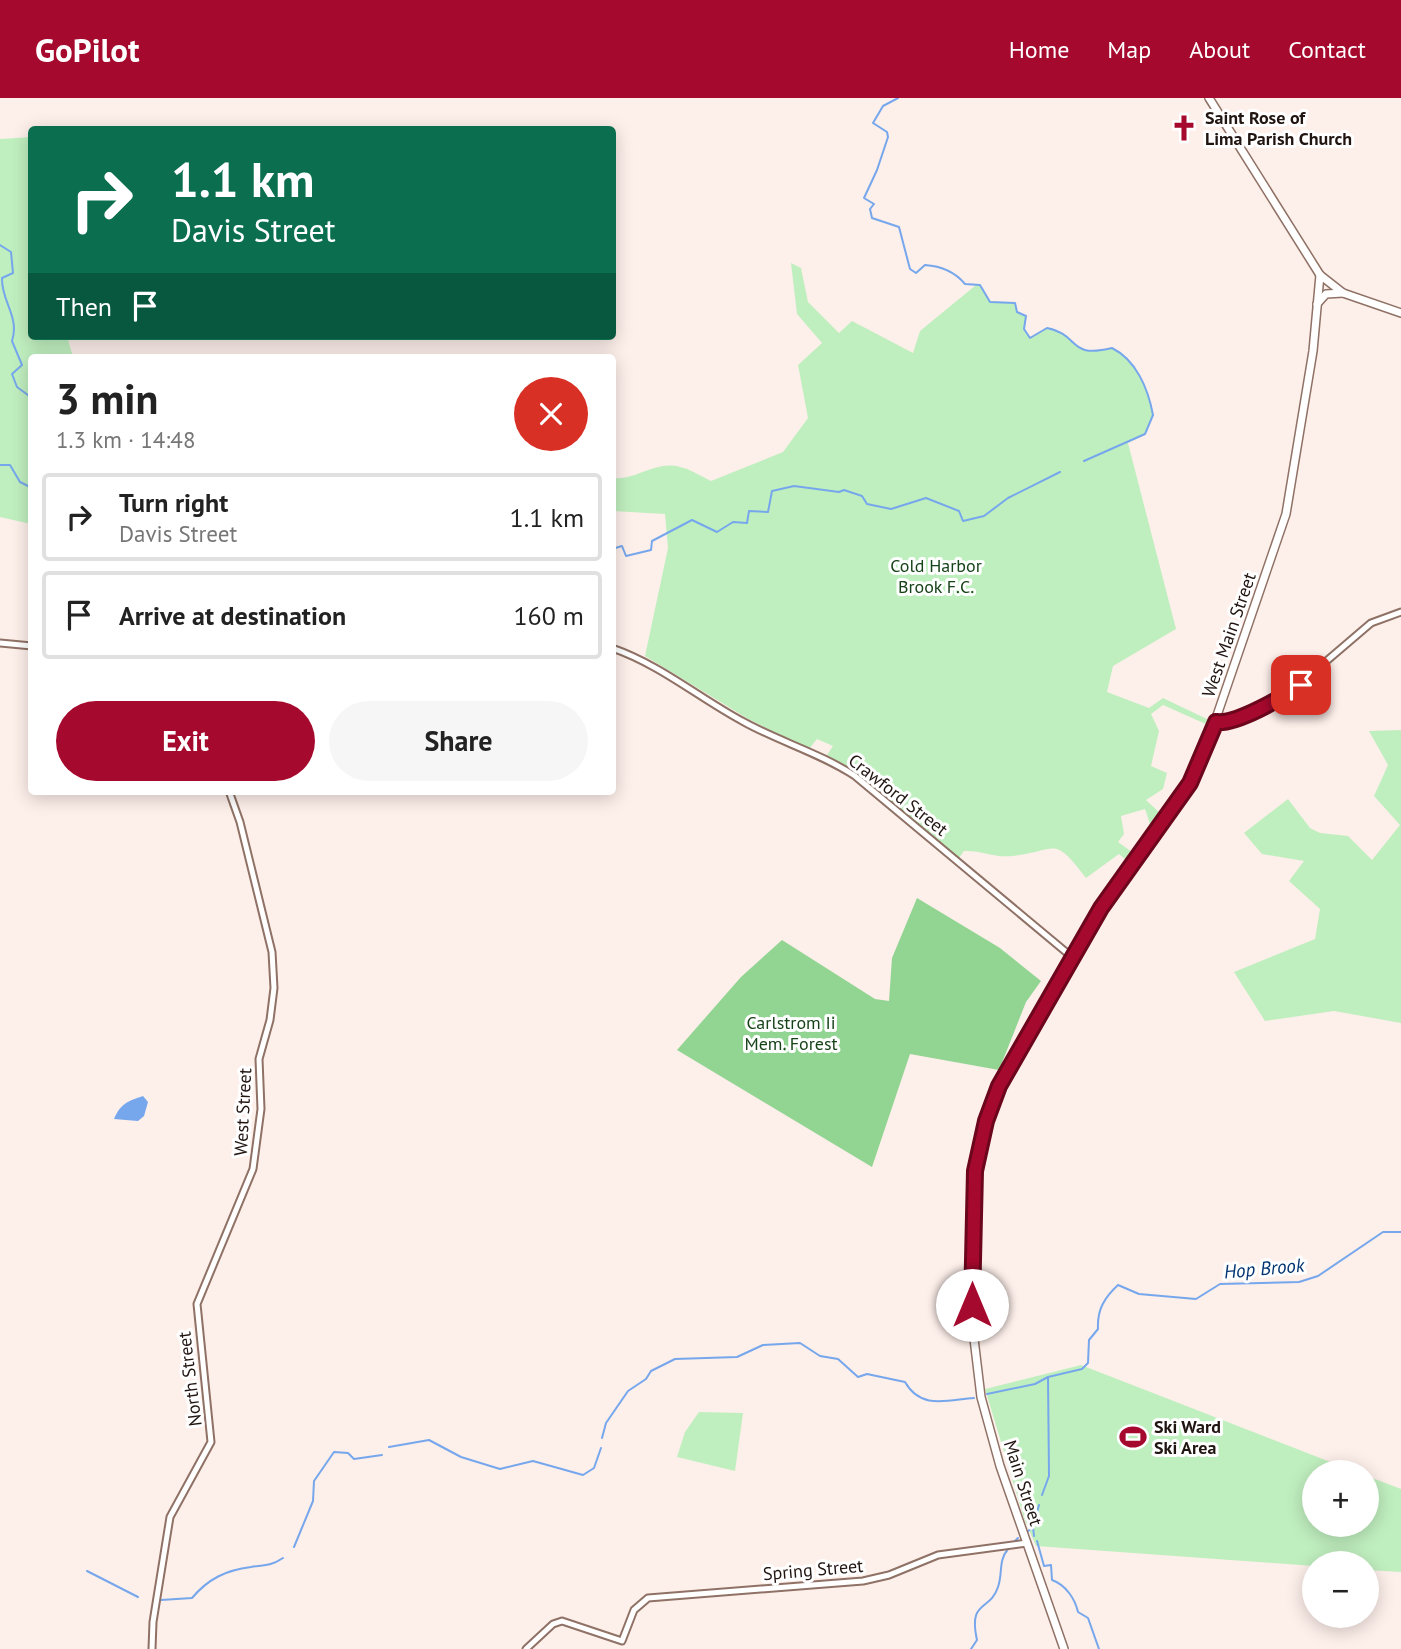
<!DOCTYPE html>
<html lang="en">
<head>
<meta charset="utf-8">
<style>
  body { margin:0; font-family:"PT Sans",sans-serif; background:#f6f6f6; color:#222; height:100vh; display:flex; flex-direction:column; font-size:26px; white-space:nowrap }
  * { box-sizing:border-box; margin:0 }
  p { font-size:23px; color:#767676 }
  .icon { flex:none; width:38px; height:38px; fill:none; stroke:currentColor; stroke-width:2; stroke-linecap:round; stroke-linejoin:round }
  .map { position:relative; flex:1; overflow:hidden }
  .details { position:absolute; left:28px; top:256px; width:588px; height:441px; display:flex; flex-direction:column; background:#fff; border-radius:7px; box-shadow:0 4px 18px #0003 }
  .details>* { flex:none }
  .top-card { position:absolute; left:28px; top:28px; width:588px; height:214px; border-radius:7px; box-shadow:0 4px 18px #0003; background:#0b6e4f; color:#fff; overflow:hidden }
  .controls { position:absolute; left:1302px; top:1362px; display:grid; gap:14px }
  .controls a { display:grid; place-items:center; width:77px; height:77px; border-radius:50%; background:#fff; box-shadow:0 4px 18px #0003; font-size:35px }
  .pin { position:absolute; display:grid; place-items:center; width:60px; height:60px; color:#fff; margin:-30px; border-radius:14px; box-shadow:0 4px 10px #0006 }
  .me { position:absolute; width:77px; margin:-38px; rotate:0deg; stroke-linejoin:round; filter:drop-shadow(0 0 5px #0008) }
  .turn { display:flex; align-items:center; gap:24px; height:147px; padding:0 28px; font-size:32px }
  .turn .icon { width:91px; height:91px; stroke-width:2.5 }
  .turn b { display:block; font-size:49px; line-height:60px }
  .then { display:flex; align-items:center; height:66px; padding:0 28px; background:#0003; gap:14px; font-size:26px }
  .round { display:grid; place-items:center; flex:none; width:74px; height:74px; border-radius:37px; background:#f6f6f6 }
  .summary { display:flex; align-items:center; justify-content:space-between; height:119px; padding:0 28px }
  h1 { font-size:42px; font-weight:700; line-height:52px }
  .action { display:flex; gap:14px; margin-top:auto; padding:14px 28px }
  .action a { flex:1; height:80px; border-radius:42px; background:#a5092d; color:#fff; font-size:28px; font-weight:700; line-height:80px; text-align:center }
  .action a+a { background:#f6f6f6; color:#222 }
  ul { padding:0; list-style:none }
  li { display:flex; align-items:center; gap:21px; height:88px; margin:0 14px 10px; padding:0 14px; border:4px solid #e0e0e0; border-radius:7px }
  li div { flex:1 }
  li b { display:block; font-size:26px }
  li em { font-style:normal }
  header { display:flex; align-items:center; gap:42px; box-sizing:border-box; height:98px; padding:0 35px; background:#a5092d; color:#fff }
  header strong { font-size:33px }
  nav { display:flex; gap:38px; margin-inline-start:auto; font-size:24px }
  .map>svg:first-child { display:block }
  .green { fill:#c0efbf }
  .forest { fill:#92d492 }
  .water { fill:#76a7ec }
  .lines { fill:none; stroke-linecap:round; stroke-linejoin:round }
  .stream { stroke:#76a7ec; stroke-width:2 }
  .minor-casing { stroke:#8f7165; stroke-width:9 }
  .major-casing { stroke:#8f7165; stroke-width:10 }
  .minor { stroke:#fff; stroke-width:5 }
  .major { stroke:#fff; stroke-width:7 }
  .route-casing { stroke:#6b061d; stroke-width:18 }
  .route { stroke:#a5092d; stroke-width:12 }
  .labels { text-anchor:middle; stroke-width:6; stroke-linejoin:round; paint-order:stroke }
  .poi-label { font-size:18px; font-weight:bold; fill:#211511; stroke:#fff; text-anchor:start }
  .park-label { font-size:18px; fill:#164318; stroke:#fff }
  .street-label { font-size:18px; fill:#211511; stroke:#fff }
  .water-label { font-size:19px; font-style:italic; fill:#033572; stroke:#fff }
</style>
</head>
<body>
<header>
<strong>GoPilot</strong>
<nav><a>Home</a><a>Map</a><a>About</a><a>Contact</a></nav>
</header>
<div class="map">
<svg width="1401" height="1551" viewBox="0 0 1401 1551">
  <rect width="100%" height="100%" fill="#fdefea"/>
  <!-- green -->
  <g class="green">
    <path d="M 31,39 L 32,238 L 67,238 L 73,259 L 32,259 L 31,426 L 0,419 L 0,41 Z"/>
    <path d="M 791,165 L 801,170 L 808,204 L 839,235 L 852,223 L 913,255 L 920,233 L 976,187 L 980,187 L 990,203 L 1015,205 L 1017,214 L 1026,218 L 1024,231 L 1030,240 L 1047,230 C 1081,237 1067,261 1112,250 C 1136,262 1148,290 1153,317 L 1145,336 L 1128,345 L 1176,531 L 1113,568 L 1107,594 L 1149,610 L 1163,600 L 1209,622 L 1208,627 L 1163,607 L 1151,616 L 1159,633 L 1151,668 L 1167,675 L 1163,691 L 1146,702 L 1161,716 L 1151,729 L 1145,711 L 1121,718 L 1124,736 L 1118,744 L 1132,754 L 1126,762 L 1119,756 L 1086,780 C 1052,736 1059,753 1012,758 C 995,760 980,752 964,753 L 959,760 L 861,678 L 827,657 L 833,648 L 817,641 L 809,651 L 750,622 L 645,558 L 668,450 L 665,416 L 613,413 L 613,380 C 635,383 656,362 680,369 C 690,371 701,378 711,383 L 783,354 L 808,320 L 798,267 L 822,245 L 797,216 Z"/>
    <path d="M 1401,632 L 1401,925 L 1334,913 L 1265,923 L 1234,874 L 1315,841 L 1320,811 L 1289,783 L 1304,763 L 1262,756 L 1244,735 L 1288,701 L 1310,730 L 1320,735 L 1348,738 L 1372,762 L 1400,727 L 1374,698 L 1388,667 L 1369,633 Z"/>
    <path d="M 1081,1267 L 1356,1374 L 1314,1374 L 1314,1426 L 1367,1426 L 1367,1378 L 1401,1391 L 1401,1474 L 1367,1472 L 1367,1465 L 1314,1465 L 1314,1468 L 1036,1448 L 1024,1420 L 985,1291 Z"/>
    <path d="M 699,1314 L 743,1315 L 735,1373 L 677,1359 L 685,1334 Z"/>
  </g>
  <!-- forest -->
  <path class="forest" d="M 917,800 L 1000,850 L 1041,883 L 1026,904 L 999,972 L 910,956 L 872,1069 L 677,952 L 741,879 L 782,842 L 875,901 L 889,903 L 892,860 Z"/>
  <!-- water -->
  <path class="water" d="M 143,998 L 148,1004 L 144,1018 L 138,1023 L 114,1021 C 120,1006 128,1003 143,998 Z"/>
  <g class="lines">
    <!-- stream -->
    <g class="stream">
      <path d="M 898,0 L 883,8 L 873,25 L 887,34 L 888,39 L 877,72 L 864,100 L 874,106 L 870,111 L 872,120 L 899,129 L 910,171 L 916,175 L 925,167 C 940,168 955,174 965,186 L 980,187 L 990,204 L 1015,205 L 1017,214 L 1026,218 L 1024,231 L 1030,240 L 1047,230 C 1081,237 1067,261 1112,250 C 1136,262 1148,290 1153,317 L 1145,336 L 1084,363"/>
      <path d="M 0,147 L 11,154 L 13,175 L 2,180 C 1,203 20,219 12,243 L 22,267 L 12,276 L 17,289 L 32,300"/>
      <path d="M 0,367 L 10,367 L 20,384 L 32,390"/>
      <path d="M 612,451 L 622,448 L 626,458 L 651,452 L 652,443 L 692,422 L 717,434 L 733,424 L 747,425 L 749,413 L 768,414 L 772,393 L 794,388 L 839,394 L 844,392 L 862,398 L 867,406 L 891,411 L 926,400 L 959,413 L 963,423 L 984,418 L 1008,400 L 1060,374"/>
      <path d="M 987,1296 L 1035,1286 L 1048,1279"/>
      <path d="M 602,1340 L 606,1325 L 628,1293 L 646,1281 L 651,1273 L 675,1261 L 737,1259 L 763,1247 L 800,1245 L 820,1258 L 838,1261 L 858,1279 L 867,1276 L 905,1284 C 921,1312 947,1302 974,1300"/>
      <path d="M 389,1349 L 429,1342 L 461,1359 L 500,1371 L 533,1363 L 583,1377 L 594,1370 L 601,1350"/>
      <path d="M 1042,1397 L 1049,1378 L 1048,1279 L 1082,1271 L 1088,1265 L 1089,1242 L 1098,1231 C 1097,1212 1104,1200 1118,1187 L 1139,1196 L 1196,1201 L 1220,1186 L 1299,1184 L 1318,1178 L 1383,1134 L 1401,1134"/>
      <path d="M 1033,1429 L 1034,1438"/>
      <path d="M 1027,1434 L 1033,1429 L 1039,1407"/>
      <path d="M 1037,1443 L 1044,1468 L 1051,1467 L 1052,1482 C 1066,1487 1075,1501 1078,1514 L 1088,1520 L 1099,1551"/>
      <path d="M 1014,1444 L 1018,1440"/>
      <path d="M 294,1449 L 313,1403 L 314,1383 L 334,1354 L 348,1355 L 354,1361 L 382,1357"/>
      <path d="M 87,1473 L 138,1499"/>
      <path d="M 161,1502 L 192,1500 C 208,1481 226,1472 251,1469 C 265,1467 271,1468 283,1460"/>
      <path d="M 971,1551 L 977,1542 C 968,1501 990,1514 998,1489 C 1003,1475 998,1463 1008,1451"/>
    </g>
    <!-- minor casing -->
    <g class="minor-casing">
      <g id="minor">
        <path d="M 0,545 L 32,548"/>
        <path d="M 612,550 C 661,567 699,600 744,624 C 780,644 820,655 855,678 L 1072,859"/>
        <path d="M 1216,624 L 1225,625 L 1289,595 L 1371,525 L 1401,514"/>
        <path d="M 152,1551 L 153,1524 L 170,1419 L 211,1344 L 197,1206 L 253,1071 L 261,1011 L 259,961 L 270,922 L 274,890 L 272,854 L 240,724 L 229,693"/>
        <path d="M 526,1551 L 553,1526 L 562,1523 L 622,1543 L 634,1512 L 648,1500 L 863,1483 L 889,1477 L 938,1457 L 1027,1445"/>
      </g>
    </g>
    <!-- major casing -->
    <g class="major-casing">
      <g id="major">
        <path d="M 1209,0 L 1320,177 L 1343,195 L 1401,215"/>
        <path d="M 1317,206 L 1326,196 L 1343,195"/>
        <path d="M 1064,1551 L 1000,1368 L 981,1299 L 972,1224 L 975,1073 L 986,1023 L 1007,970 L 1101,810 L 1180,701 L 1201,664 L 1286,416 L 1313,253 L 1320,177"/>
      </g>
    </g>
    <!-- minor -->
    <use href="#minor" class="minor"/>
    <!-- major -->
    <use href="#major" class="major"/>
  </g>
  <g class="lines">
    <!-- route casing -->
    <g class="route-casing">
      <path id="route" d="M 972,1207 L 975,1073 L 986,1023 L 999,988 L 1101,810 L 1190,685 L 1216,624 C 1236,627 1283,599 1301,587"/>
    </g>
    <!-- route -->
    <use href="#route" class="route"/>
  </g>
  <!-- icons -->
  <defs>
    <g id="church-bare" transform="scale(2.1)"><path d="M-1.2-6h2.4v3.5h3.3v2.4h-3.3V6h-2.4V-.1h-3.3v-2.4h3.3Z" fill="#a5092d" stroke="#fff" stroke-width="2.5" paint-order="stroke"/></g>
    <g id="stadium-bare" transform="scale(2.1)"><path d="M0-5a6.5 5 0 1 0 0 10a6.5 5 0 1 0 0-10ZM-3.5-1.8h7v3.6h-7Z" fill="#a5092d" stroke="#fff" stroke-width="2.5" paint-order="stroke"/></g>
  </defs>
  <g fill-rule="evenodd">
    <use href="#church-bare" x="1184" y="30"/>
    <use href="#stadium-bare" x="1133" y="1339"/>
  </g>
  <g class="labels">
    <!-- poi labels -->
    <g class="poi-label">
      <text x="1205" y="26">Saint Rose of<tspan x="1205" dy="21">Lima Parish Church</tspan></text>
      <text x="1154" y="1335">Ski Ward<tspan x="1154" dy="21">Ski Area</tspan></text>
    </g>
    <!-- park labels -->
    <g class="park-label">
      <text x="936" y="474">Cold Harbor<tspan x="936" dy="21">Brook F.C.</tspan></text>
      <text x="791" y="931">Carlstrom Ii<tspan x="791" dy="21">Mem. Forest</tspan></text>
    </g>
    <!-- street labels -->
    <g class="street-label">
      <text transform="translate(1229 537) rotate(-71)" y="6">West Main Street</text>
      <text transform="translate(898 697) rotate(38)" y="6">Crawford Street</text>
      <text transform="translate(243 1014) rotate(-87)" y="6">West Street</text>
      <text transform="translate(190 1281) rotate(-97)" y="6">North Street</text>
      <text transform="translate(1023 1385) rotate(72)" y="6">Main Street</text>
      <text transform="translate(813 1472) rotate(-5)" y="6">Spring Street</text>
    </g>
    <!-- water labels -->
    <g class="water-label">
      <text transform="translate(1264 1170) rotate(-5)" y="7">Hop Brook</text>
    </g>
  </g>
</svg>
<div class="controls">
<a>+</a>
<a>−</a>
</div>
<div class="pin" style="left:1301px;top:587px;background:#d93025"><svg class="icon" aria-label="arrive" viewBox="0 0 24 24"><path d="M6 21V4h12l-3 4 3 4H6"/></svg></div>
<svg class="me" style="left:972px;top:1207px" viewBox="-20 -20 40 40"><circle r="19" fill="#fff"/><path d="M0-13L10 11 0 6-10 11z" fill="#a5092d"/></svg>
<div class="top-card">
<div class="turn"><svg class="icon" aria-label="right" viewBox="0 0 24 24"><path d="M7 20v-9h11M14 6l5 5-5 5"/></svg><div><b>1.1 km</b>Davis Street</div></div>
<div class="then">Then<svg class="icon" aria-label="arrive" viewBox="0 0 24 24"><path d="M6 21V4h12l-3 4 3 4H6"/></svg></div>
</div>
<section class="details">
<div class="summary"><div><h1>3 min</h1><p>1.3 km · 14:48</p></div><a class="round" style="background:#d93025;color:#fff"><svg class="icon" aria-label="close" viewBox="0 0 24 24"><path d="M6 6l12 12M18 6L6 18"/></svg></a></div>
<ul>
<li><svg class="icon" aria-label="right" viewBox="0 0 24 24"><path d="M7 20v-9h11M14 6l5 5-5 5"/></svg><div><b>Turn right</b><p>Davis Street</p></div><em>1.1 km</em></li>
<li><svg class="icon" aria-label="arrive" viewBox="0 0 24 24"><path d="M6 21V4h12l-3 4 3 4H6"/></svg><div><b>Arrive at destination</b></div><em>160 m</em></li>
</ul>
<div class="action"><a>Exit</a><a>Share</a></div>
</section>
</div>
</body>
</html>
